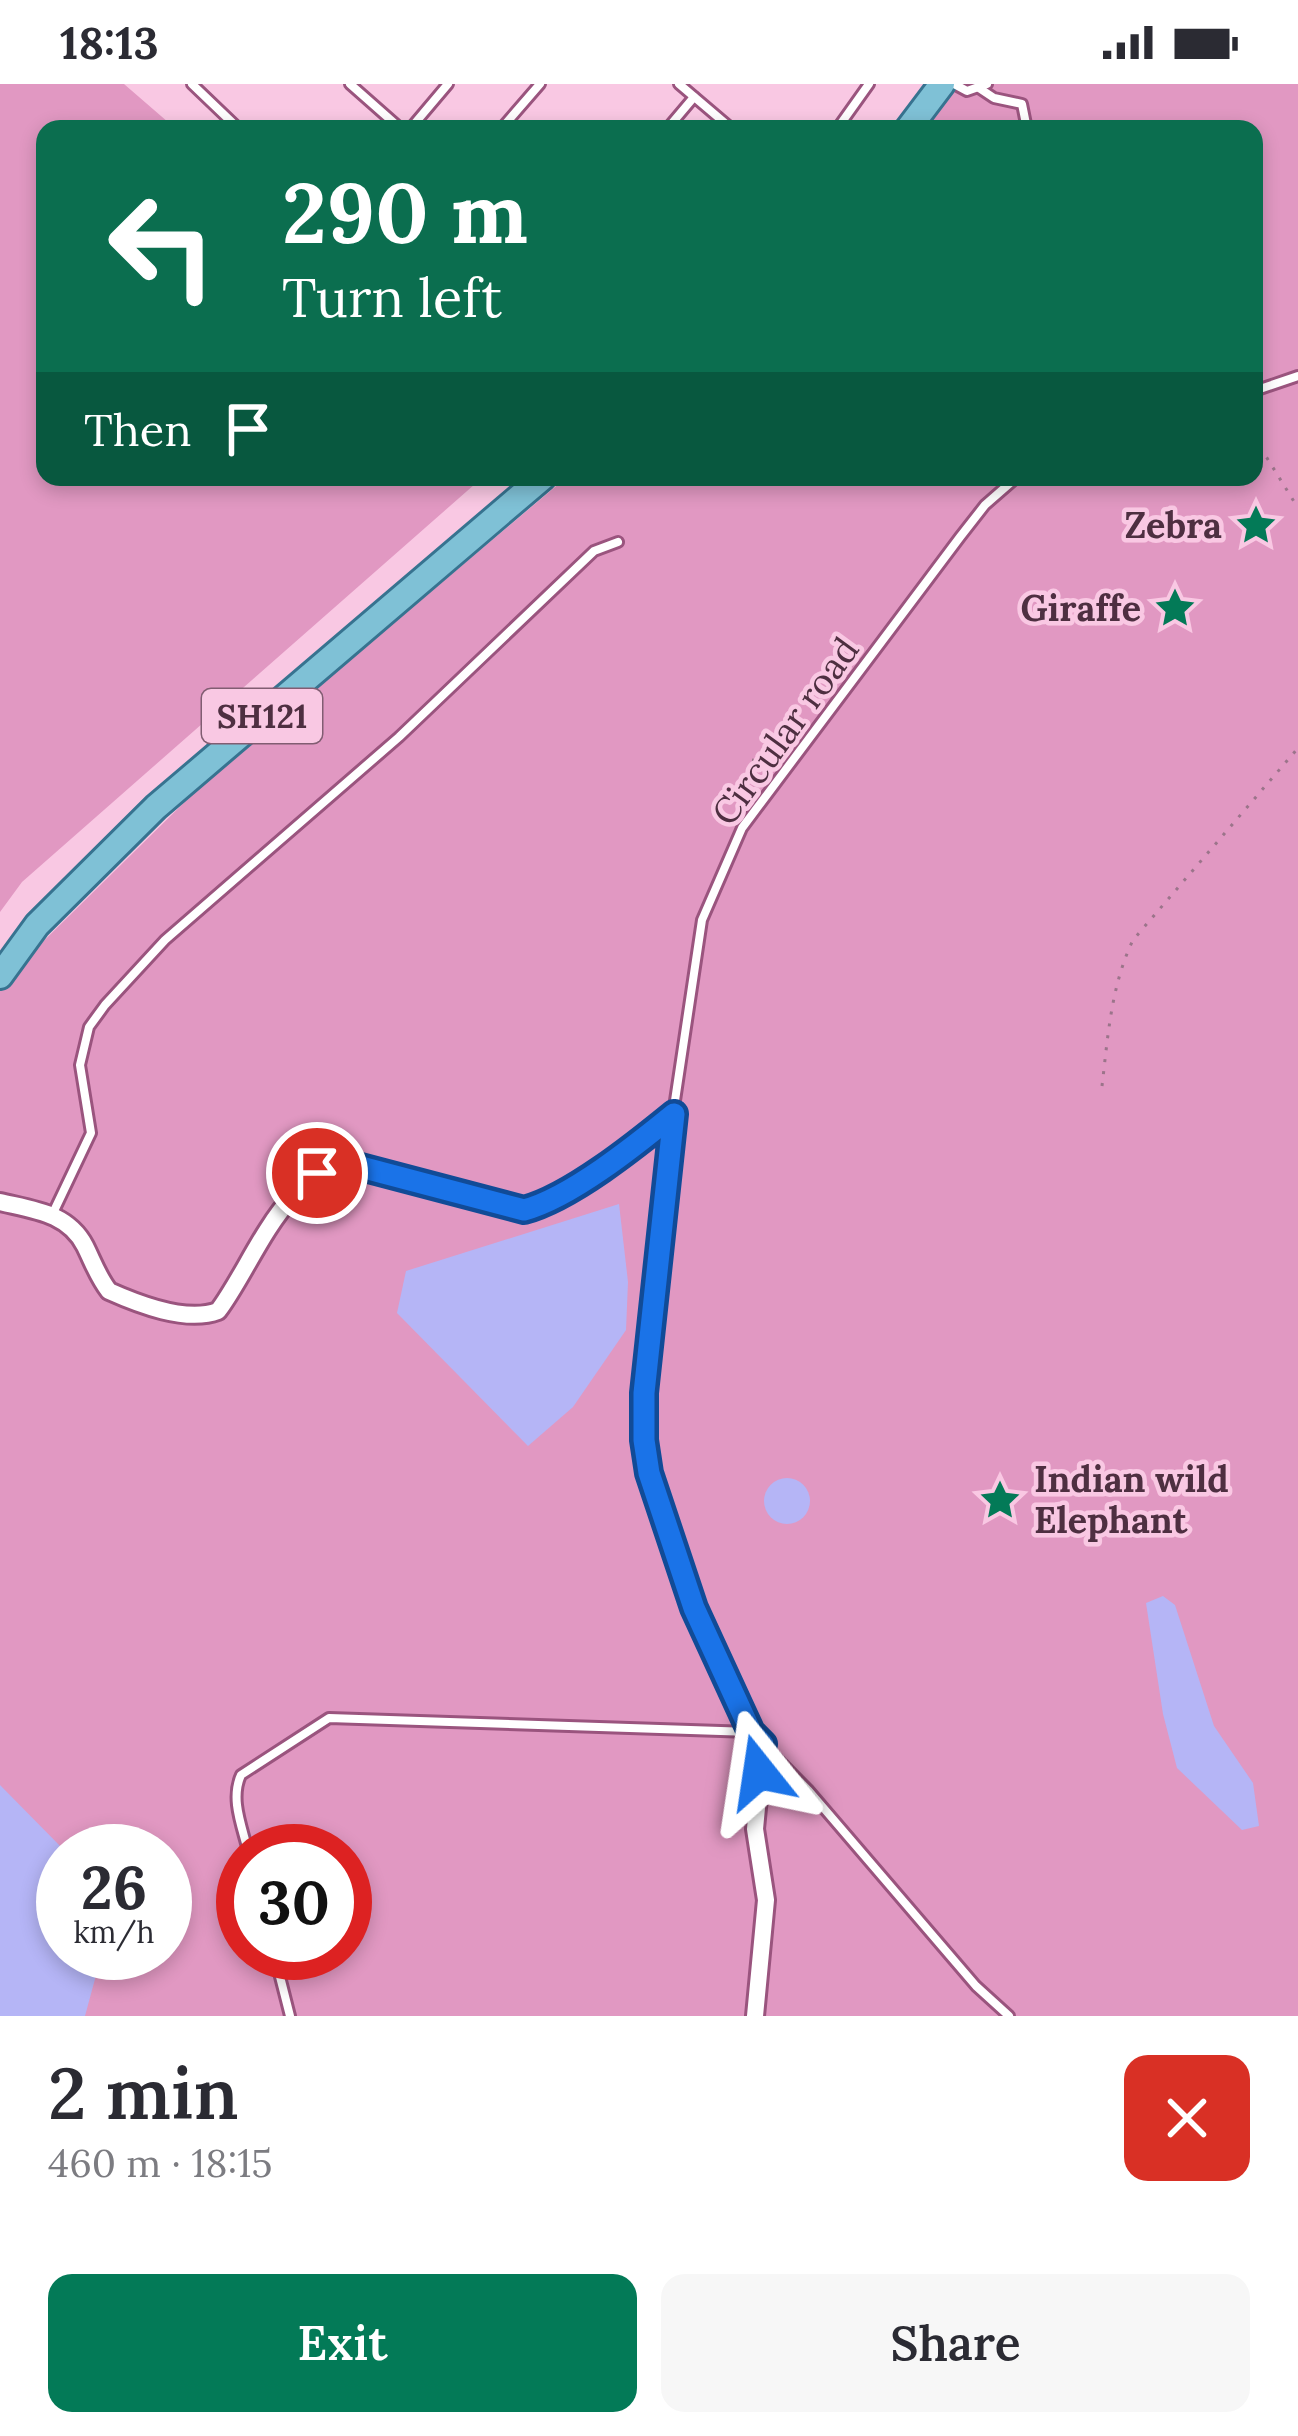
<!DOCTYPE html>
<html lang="en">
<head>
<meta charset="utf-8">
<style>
  body { margin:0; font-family:Lora,serif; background:#f7f7f7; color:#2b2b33; height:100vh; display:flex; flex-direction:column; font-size:45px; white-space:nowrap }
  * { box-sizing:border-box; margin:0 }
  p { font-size:39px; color:#7c7c81 }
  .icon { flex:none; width:66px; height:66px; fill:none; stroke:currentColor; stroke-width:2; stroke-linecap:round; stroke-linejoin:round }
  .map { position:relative; height:1932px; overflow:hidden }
  .sheet { display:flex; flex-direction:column; background:#fff; flex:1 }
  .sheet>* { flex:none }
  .top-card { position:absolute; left:36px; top:36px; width:1227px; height:366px; border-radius:24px; box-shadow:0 6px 18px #0003; background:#0b6e4f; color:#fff; overflow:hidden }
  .speed { position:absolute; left:36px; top:1740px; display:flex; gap:24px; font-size:60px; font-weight:700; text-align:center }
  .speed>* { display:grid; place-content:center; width:156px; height:156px; border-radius:50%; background:#fff; box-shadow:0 6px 18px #0003; line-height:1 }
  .speed small { font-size:30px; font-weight:400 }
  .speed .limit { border:18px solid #d22; background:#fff; color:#111 }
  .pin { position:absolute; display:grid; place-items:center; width:102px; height:102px; color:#fff; margin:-51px; border:6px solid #fff; border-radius:50%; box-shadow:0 3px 12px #0007 }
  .me { position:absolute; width:132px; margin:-66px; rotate:345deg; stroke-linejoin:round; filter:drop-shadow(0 0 9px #0008) }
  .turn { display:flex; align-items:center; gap:42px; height:252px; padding:0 48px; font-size:54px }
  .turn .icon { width:156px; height:156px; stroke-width:2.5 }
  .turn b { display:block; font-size:84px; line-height:102px }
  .then { display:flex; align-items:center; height:114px; padding:0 48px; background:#0003; gap:24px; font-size:45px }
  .round { display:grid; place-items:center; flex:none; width:126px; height:126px; border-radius:24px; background:#f7f7f7 }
  .head { display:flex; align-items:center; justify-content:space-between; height:204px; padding:0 48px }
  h1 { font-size:72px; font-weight:600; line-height:90px }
  .action { display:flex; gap:24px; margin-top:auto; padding:24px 48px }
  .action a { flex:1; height:138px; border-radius:24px; background:#037a57; color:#fff; font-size:48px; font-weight:600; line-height:138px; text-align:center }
  .action a+a { background:#f7f7f7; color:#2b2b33 }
  .status { display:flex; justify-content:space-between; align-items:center; height:84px; padding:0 60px; background:#fff; direction:ltr }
  .status svg { height:33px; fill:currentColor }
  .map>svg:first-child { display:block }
  .green { fill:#e198c2; fill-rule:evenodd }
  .water { fill:#b5b5f6 }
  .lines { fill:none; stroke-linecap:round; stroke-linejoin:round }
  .service-casing { stroke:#9a547e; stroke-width:14 }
  .minor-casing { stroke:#9a547e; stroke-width:22 }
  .primary-casing { stroke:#377390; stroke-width:30 }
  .path { stroke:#9b748a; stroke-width:3; stroke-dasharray:3 9; stroke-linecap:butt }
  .service { stroke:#fff; stroke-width:8 }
  .minor { stroke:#fff; stroke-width:16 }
  .primary { stroke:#7fc1d6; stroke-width:24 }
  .route-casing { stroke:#114b97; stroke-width:30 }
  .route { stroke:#1a73e8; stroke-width:21 }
  .labels { text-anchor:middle; stroke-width:9; stroke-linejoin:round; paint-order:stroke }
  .shield { fill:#f9c8e3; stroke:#815d72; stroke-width:3 }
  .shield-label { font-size:33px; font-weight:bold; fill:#4e2f41 }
  .poi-label { font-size:36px; font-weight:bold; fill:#4e2f41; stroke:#f9c8e3; text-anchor:end }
  .street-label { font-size:36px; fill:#4e2f41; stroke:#f9c8e3 }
</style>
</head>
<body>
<div class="status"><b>18:13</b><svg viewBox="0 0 49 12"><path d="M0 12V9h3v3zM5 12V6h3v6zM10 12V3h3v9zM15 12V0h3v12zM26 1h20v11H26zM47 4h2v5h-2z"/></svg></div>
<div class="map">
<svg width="1298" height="1932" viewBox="0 0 1298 1932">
  <rect width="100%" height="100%" fill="#f9c8e3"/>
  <!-- green -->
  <g class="green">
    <path d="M 0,0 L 124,0 L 176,45 L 45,45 L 45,393 L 483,393 L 22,798 L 0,828 Z"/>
    <path d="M 957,0 L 1298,0 L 1298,1932 L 0,1932 L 0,900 L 207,696 L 567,393 L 1254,393 L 1254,45 L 925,45 ZM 63,1767 L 165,1767 L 165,1869 L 63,1869 ZM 243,1767 L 345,1767 L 345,1869 L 243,1869 Z"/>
  </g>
  <!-- water -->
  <g class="water">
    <path d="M 619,1120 L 628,1198 L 626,1246 L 573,1323 L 528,1362 L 397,1229 L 406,1187 Z"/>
    <circle cx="787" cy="1417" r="23"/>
    <path d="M 1163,1512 L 1175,1521 L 1214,1642 L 1253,1699 L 1259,1742 L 1242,1746 L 1177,1684 L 1163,1630 L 1146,1519 Z"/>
    <path d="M 0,1701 L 65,1767 L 63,1869 L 102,1869 L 85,1932 L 0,1932 Z"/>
  </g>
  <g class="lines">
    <!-- service casing -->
    <g class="service-casing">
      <g id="service">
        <path d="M 192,0 L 239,45"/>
        <path d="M 350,0 L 401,45"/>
        <path d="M 679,0 L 732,45"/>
        <path d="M 954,0 L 967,7 L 987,0"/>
        <path d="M 979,4 L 994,14 L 1022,20 L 1027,45"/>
        <path d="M 410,45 L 448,0"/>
        <path d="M 501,45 L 540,0"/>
        <path d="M 667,45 L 694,13"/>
        <path d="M 837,45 L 869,0"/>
        <path d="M 1254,307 L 1298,292"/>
        <path d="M 53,1129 L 91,1049 L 80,981 L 89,943 L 105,921 L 165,856 L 399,653 L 594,467 L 618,458"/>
        <path d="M 248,1767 C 242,1742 230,1715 241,1691 L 329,1634 L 751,1648"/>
        <path d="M 274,1869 L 290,1932"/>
        <path d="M 1009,1932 L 976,1902 L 809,1707 L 751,1648 L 694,1524 L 649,1389 L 644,1356 L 644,1309 L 673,1030 L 702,836 L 742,744 L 960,453 L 985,421 L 1017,393"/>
      </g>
    </g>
    <!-- minor casing -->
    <g class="minor-casing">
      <g id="minor">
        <path d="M 0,1118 C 34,1126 68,1129 85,1162 C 93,1178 98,1193 109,1207 C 138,1220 186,1239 218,1227 C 254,1180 286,1078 357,1082 L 524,1126 C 570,1114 636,1061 673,1030"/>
        <path d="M 755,1932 L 766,1816 L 755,1745 L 763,1660"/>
      </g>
    </g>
    <!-- primary casing -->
    <g class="primary-casing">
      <g id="primary">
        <path d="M 908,45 L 942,0"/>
        <path d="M 0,892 L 37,841 L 156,723 L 543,393"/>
      </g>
    </g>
    <!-- path -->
    <g class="path">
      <path d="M 1254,353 L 1298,424"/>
      <path d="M 752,676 L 776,679"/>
      <path d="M 1102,1002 C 1108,952 1111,902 1133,856 L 1298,664"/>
    </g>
    <!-- service -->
    <use href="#service" class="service"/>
    <!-- minor -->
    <use href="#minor" class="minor"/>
    <!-- primary -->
    <use href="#primary" class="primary"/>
  </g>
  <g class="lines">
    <!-- route casing -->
    <g class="route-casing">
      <path id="route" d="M 317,1089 L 343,1081 L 357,1082 L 524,1126 C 570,1114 636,1061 674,1030 L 644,1309 L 644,1356 L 649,1389 L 694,1524 L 751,1648 L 763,1660 L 759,1688"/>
    </g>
    <!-- route -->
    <use href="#route" class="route"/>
  </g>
  <!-- icons -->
  <defs>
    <g id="sight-bare" transform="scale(3.24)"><path d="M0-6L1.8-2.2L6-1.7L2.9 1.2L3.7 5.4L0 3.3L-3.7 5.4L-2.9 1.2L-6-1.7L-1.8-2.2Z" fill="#037a57" stroke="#f9c8e3" stroke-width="2.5" paint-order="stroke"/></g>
  </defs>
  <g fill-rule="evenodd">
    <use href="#sight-bare" x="1256" y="441"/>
    <use href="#sight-bare" x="1175" y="524"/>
    <use href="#sight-bare" x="1000" y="1416"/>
  </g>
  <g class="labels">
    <!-- shield labels -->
    <rect class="shield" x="202" y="605" width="120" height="54" rx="9"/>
    <g class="shield-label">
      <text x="262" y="644">SH121</text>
    </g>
    <!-- poi labels -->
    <g class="poi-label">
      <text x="1222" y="454">Zebra</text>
      <text x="1141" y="537">Giraffe</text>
      <text x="1034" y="1408" text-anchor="start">Indian wild<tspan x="1034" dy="41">Elephant</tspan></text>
    </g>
    <!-- street labels -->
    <g class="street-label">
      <text transform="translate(785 647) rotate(-54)" y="13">Circular road</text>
    </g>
  </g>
</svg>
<div class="speed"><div>26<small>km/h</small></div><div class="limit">30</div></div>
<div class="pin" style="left:317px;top:1089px;background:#d93025"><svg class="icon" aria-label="arrive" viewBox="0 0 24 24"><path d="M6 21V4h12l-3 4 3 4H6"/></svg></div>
<svg class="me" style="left:759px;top:1688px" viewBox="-20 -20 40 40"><path d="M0-17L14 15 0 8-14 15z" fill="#1a73e8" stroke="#fff" stroke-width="4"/></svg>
<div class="top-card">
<div class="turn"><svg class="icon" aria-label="left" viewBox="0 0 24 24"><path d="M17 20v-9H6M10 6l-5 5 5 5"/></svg><div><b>290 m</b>Turn left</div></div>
<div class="then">Then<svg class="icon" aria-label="arrive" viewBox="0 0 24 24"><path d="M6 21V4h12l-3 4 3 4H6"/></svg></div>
</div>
</div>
<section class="sheet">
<div class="head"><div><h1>2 min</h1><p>460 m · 18:15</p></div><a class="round" style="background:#d93025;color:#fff"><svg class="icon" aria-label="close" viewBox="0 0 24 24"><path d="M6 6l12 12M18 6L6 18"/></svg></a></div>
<div class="action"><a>Exit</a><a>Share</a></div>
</section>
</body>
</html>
